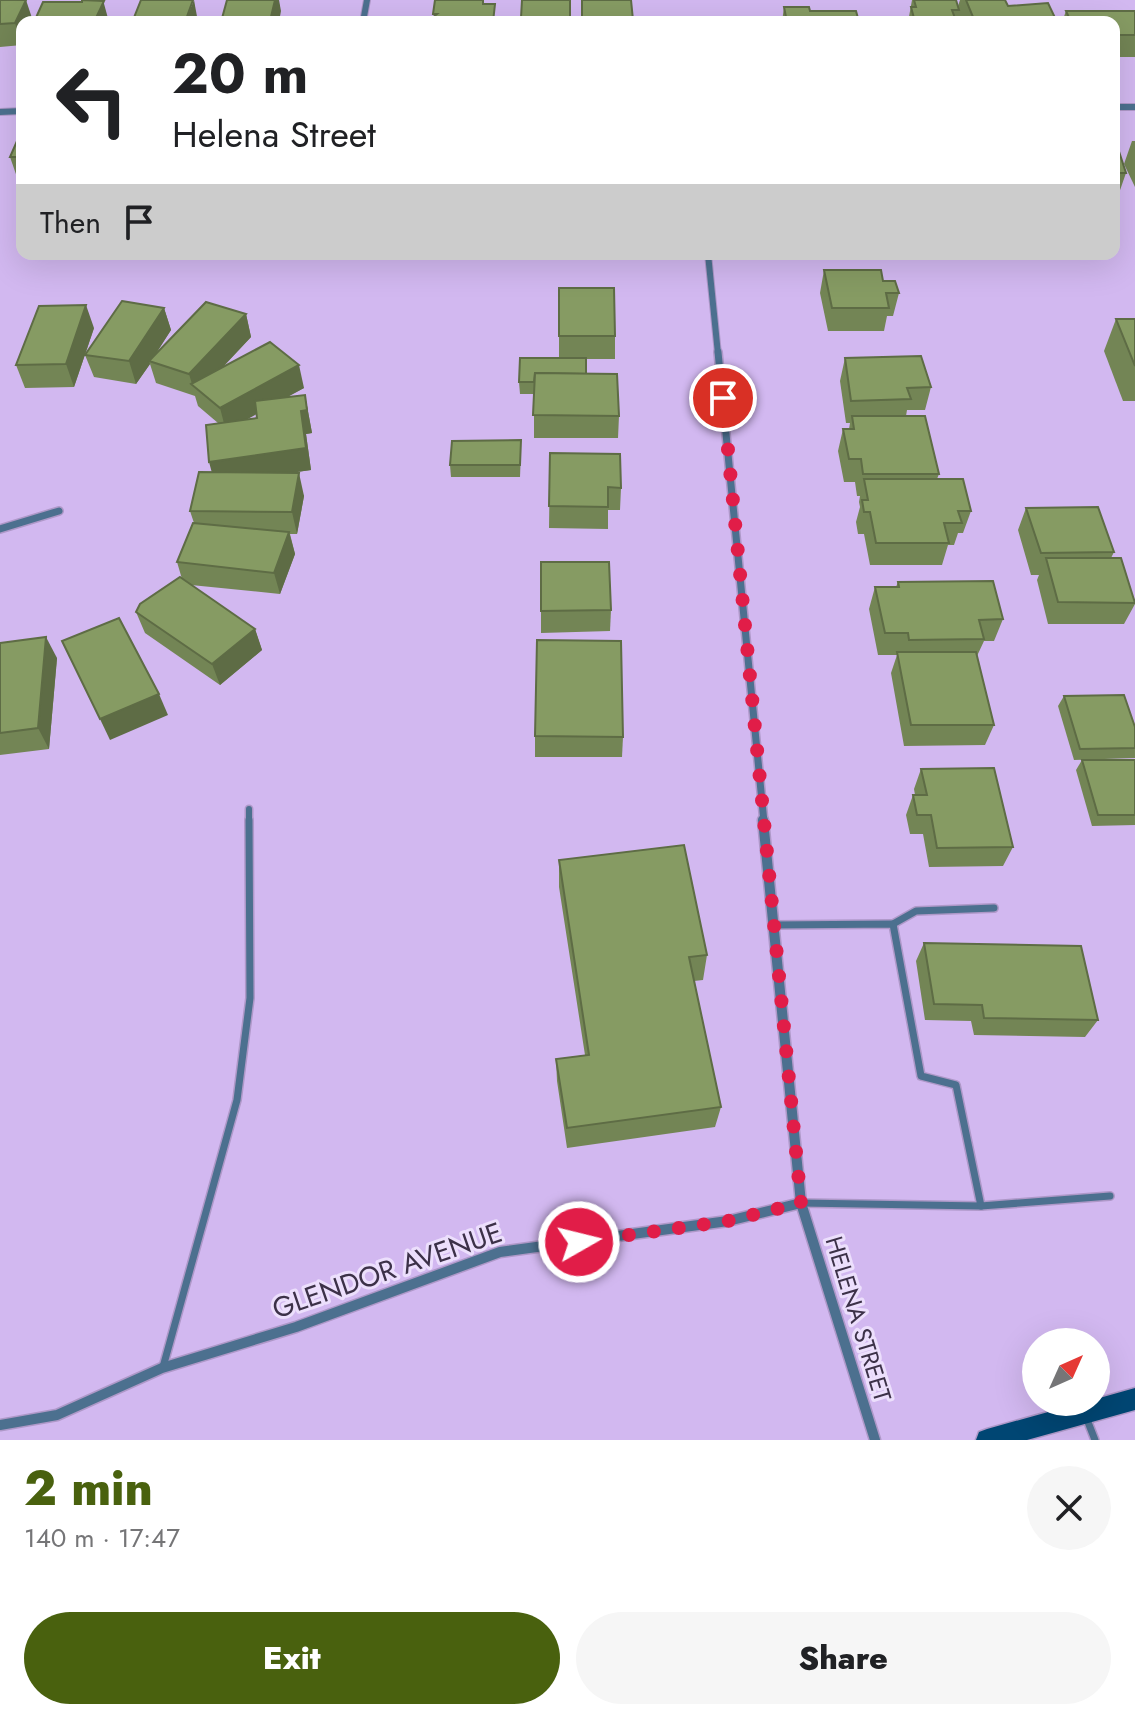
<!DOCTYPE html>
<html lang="en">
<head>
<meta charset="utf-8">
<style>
  body { margin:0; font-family:Jost,sans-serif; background:#f6f6f6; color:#202124; height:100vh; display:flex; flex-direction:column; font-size:30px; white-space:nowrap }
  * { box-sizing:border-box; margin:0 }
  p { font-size:26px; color:#757577 }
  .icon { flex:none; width:44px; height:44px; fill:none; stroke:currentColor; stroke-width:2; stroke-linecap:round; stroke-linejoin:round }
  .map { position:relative; height:1440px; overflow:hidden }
  .drawer { display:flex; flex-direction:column; background:#fff; flex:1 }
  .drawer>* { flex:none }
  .hud { position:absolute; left:16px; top:16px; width:1104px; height:244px; border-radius:16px; box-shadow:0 8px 32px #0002; background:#fff; color:#202124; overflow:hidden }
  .needle { width:52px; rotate:45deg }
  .buttons { position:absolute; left:1022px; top:1328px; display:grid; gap:16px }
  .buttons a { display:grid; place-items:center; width:88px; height:88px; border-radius:50%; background:#fff; box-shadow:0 8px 32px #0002; font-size:40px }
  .pin { position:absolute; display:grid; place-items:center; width:68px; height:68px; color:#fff; margin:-34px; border:4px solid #fff; border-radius:50%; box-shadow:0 2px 8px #0007 }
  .me { position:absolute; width:88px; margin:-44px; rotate:82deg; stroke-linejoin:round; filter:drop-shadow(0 0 6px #0008) }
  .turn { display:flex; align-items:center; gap:28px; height:168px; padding:0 24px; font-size:36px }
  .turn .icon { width:104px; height:104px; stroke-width:2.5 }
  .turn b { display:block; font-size:56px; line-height:68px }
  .then { display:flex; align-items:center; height:76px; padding:0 24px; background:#0003; gap:16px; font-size:30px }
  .round { display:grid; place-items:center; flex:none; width:84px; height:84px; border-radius:42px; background:#f6f6f6 }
  .summary { display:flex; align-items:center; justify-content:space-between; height:136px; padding:0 24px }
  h1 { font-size:48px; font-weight:800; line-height:60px; color:#49610e }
  .action { display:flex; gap:16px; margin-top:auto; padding:16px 24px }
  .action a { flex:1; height:92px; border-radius:48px; background:#49610e; color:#fff; font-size:32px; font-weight:800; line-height:92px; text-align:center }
  .action a+a { background:#f6f6f6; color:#202124 }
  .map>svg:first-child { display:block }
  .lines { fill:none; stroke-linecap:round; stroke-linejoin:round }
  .service-far1-casing { stroke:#ae98c8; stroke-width:9 }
  .service-casing { stroke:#ae98c8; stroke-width:10 }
  .minor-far2-casing { stroke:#ae98c8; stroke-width:8 }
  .minor-far1-casing { stroke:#ae98c8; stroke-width:10 }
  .minor-casing { stroke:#ae98c8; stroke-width:13 }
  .secondary-casing { stroke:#ae98c8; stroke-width:3 }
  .service-far1 { stroke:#4c708f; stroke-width:6 }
  .service { stroke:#4c708f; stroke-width:7 }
  .minor-far2 { stroke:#4c708f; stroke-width:6 }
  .minor-far1 { stroke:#4c708f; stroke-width:7 }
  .minor { stroke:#4c708f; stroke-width:10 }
  .secondary { fill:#004673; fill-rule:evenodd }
  .wall { fill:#738555; fill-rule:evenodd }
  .shaded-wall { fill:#5e6c45 }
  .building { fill:#869b63; stroke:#5e6c45; stroke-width:2 }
  .route { stroke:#e11d48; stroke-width:14; stroke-dasharray:0 25.2 }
  .labels { text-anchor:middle; stroke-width:6; stroke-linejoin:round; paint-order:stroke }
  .street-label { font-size:24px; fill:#3c3148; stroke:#ecdffc }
  .near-street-label { font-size:28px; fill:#3c3148; stroke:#ecdffc }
</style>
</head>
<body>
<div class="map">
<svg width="1135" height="1440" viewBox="0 0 1135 1440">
  <rect width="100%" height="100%" fill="#d2b8f0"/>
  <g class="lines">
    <!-- service-far1 casing -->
    <g class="service-far1-casing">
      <path id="service-far1" d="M 249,809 L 249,822"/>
    </g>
    <!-- service casing -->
    <g class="service-casing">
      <g id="service">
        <path d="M 893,924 L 916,911 L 994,908"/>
        <path d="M 774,925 L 893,924 L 921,1076 L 956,1085 L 981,1206 L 801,1203"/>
        <path d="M 981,1206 L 1110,1196"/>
        <path d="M 163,1367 L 237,1100 L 250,998 L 249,820"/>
        <path d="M 1086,1417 L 1095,1440"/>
      </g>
    </g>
    <!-- minor-far2 casing -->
    <g class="minor-far2-casing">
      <g id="minor-far2">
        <path d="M 363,22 L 367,0"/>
        <path d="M 1114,107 L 1135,107"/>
        <path d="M 0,112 L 22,111"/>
        <path d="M 708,254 L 718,354"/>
      </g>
    </g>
    <!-- minor-far1 casing -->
    <g class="minor-far1-casing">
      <g id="minor-far1">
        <path d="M 718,352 L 764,822"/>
        <path d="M 0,529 L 59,511"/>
      </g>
    </g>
    <!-- minor casing -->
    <g class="minor-casing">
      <g id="minor">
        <path d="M 763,820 L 801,1203 L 875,1440"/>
        <path d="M 0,1425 L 57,1415 L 162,1368 L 296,1327 L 500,1252 L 728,1221 L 801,1203"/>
      </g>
    </g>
    <!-- secondary casing -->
    <g class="secondary-casing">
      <path id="secondary" d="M 1135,1388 L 1135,1410 L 1027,1440 L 976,1440 L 979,1432 L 987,1429 L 1084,1402 L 1096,1402 L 1096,1399 Z"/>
    </g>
    <!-- service-far1 -->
    <use href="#service-far1" class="service-far1"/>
    <!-- service -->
    <use href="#service" class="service"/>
    <!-- minor-far2 -->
    <use href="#minor-far2" class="minor-far2"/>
    <!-- minor-far1 -->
    <use href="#minor-far1" class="minor-far1"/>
    <!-- minor -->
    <use href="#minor" class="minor"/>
    <!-- secondary -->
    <use href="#secondary" class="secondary"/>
  </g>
  <!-- wall -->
  <g class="wall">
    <path d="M 0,0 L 33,21 L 22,22 L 22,45 L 0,47 Z"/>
    <path d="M 912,0 L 956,0 L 958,6 L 960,0 L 1005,0 L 1008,6 L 1057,22 L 908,22 Z"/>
    <path d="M 784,7 L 859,22 L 782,22 Z"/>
    <path d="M 1066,11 L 1135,11 L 1135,57 L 1114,57 L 1114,22 L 1062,22 Z"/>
    <path d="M 22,132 L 22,180 L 18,180 L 10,157 Z"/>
    <path d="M 1114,136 L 1126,173 L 1118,196 L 1114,196 Z"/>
    <path d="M 1132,141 L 1135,141 L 1135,187 L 1124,164 Z"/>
    <path d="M 824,270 L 883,281 L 899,293 L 893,316 L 887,316 L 884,331 L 828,331 L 820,293 Z"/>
    <path d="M 559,288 L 615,336 L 615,359 L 586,359 L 586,374 L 619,416 L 618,438 L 534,438 L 534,394 L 520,394 L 519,382 L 559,358 Z"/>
    <path d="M 164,308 L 171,330 L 157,352 L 246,314 L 251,337 L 223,367 L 304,388 L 286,397 L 305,395 L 312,433 L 306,434 L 311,470 L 289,473 L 304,496 L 297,534 L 290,534 L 295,554 L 280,594 L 191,585 L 255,629 L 262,650 L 220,685 L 145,633 L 136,612 L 182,579 L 177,562 L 194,523 L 190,511 L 212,473 L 218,423 L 198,406 L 195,396 L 156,383 L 150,364 L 136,384 L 94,377 L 85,355 ZM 257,413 L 257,418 L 246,419 Z"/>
    <path d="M 1116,319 L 1135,319 L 1135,401 L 1123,401 L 1104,351 Z"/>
    <path d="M 94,328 L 74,387 L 25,388 L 16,365 Z"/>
    <path d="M 845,358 L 931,387 L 925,410 L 907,410 L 906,416 L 939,474 L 937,479 L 971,511 L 963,533 L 958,533 L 954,545 L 948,545 L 942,565 L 870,565 L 864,534 L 858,534 L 856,522 L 860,507 L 859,502 L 860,496 L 857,496 L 855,482 L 844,482 L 838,451 L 843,429 L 849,429 L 850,423 L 846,423 L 840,381 Z"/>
    <path d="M 521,452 L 520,477 L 451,477 L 450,465 Z"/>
    <path d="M 550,453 L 621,488 L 620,510 L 608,510 L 608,529 L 549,528 Z"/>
    <path d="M 1026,508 L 1114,552 L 1111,558 L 1135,600 L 1135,604 L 1124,624 L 1048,624 L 1037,580 L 1039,575 L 1031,575 L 1018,530 Z"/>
    <path d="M 541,562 L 611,610 L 610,631 L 541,633 Z"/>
    <path d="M 898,582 L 1003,619 L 994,641 L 984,641 L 977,656 L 994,725 L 985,745 L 904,746 L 891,673 L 897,655 L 878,655 L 869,609 L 875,587 L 896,587 Z"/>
    <path d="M 0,643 L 57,658 L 49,749 L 0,755 Z"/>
    <path d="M 1064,696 L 1135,727 L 1135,758 L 1074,760 L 1058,706 Z"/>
    <path d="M 535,736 L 623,737 L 622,757 L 535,757 Z"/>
    <path d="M 1082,760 L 1135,760 L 1135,825 L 1092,826 L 1076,770 Z"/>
    <path d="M 921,769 L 1013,847 L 1003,866 L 929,867 L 923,834 L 910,834 L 906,815 L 913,795 L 915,795 L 914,789 Z"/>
    <path d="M 559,860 L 707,955 L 703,980 L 694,981 L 721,1107 L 715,1127 L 567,1148 L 557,1081 L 556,1059 L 585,1055 L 559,887 Z"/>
    <path d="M 924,943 L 1098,1020 L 1085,1037 L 974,1035 L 971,1021 L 925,1020 L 916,961 Z"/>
  </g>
  <!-- shaded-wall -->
  <g class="shaded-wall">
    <path d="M 26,0 L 33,21 L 22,22 L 22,44 L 15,23 Z"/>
    <path d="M 99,0 L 103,0 L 109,22 L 96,22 Z"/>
    <path d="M 194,0 L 198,22 L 185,22 Z"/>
    <path d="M 275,0 L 279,0 L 281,11 L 279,22 L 270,22 Z"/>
    <path d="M 86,305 L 94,328 L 74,387 L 66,364 Z"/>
    <path d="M 164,308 L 171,330 L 151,361 L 149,361 L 150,364 L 136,384 L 129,361 Z"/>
    <path d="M 246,314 L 251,337 L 200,391 L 192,384 L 189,374 Z"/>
    <path d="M 299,365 L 304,388 L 226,431 L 220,408 Z"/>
    <path d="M 305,395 L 312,433 L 306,434 L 311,470 L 215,484 L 209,462 L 301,411 Z"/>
    <path d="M 299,473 L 304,496 L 297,534 L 292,512 Z"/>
    <path d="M 289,532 L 295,554 L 280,594 L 274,573 Z"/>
    <path d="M 255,629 L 262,650 L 220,685 L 212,664 Z"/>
    <path d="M 46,637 L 57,658 L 49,749 L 38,728 Z"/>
    <path d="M 159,694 L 168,715 L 110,740 L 100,719 Z"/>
  </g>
  <!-- building -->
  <g class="building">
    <path d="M 0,0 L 26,0 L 15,23 L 0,24 Z"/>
    <path d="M 82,0 L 104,1 L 95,20 L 106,20 L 105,22 L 34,22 L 43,2 L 82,2 Z"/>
    <path d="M 141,0 L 193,0 L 185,22 L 120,22 L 121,20 L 133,20 Z"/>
    <path d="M 227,0 L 275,0 L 270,21 L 260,20 L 259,22 L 221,22 Z"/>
    <path d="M 435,0 L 483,0 L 483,4 L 495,4 L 493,22 L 431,22 L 432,18 L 437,14 L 433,14 Z"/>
    <path d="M 522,0 L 570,0 L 570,22 L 506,22 L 507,18 L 521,18 Z"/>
    <path d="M 582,0 L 631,0 L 633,20 L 647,20 L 647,22 L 582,22 Z"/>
    <path d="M 914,0 L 956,0 L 959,10 L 952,10 L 956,21 L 963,22 L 915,22 L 911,7 L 916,7 Z"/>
    <path d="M 966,0 L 1005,0 L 1008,6 L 1048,3 L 1057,22 L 975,22 Z"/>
    <path d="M 784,7 L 809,7 L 810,11 L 856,11 L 859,22 L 787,22 Z"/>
    <path d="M 1066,11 L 1135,11 L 1135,35 L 1114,35 L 1114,22 L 1071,22 Z"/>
    <path d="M 21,132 L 22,157 L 10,157 Z"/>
    <path d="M 1114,136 L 1126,173 L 1114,173 Z"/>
    <path d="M 824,270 L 881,270 L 883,281 L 895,281 L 899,293 L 886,293 L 889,308 L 832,308 Z"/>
    <path d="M 559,288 L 614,288 L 615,336 L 559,336 Z"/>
    <path d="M 122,301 L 164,308 L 129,361 L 85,355 Z"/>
    <path d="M 206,302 L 246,314 L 189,374 L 149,361 Z"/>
    <path d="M 86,305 L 66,364 L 16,365 L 39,306 Z"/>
    <path d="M 1116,319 L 1135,319 L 1135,366 Z"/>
    <path d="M 270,342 L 299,365 L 220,408 L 191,384 Z"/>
    <path d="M 921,356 L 931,387 L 907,388 L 911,399 L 851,401 L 845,358 Z"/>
    <path d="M 520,358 L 586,358 L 586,374 L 535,373 L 534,382 L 519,382 Z"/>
    <path d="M 535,373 L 617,374 L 619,416 L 533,415 Z"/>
    <path d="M 305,395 L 307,410 L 301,411 L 306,448 L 209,462 L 206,425 L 257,418 L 255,401 Z"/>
    <path d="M 852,416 L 925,416 L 939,474 L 863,474 L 861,459 L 849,459 L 843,429 L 854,429 Z"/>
    <path d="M 521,440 L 520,465 L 450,465 L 452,441 Z"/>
    <path d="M 550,453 L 620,454 L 621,488 L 608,487 L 608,507 L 549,506 Z"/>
    <path d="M 199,472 L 299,473 L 292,512 L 190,511 Z"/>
    <path d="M 864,479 L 963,479 L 971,511 L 958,511 L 962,523 L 944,523 L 949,543 L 876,543 L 870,512 L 864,512 L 862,500 L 868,500 Z"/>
    <path d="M 1098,507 L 1114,552 L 1041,553 L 1026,508 Z"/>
    <path d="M 193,523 L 289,532 L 274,573 L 177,562 Z"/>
    <path d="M 1046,558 L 1121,558 L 1135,603 L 1058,602 Z"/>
    <path d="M 541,562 L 609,562 L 611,610 L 541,611 Z"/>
    <path d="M 180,577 L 255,629 L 212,664 L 136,612 L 140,604 Z"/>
    <path d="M 993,581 L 1003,619 L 979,620 L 984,639 L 909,640 L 908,633 L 885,633 L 875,587 L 899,587 L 898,582 Z"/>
    <path d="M 119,618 L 159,694 L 100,719 L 62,641 Z"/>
    <path d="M 46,637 L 38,728 L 0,733 L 0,643 Z"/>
    <path d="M 537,640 L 621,641 L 623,737 L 535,736 Z"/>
    <path d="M 897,652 L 976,652 L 994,725 L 911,725 Z"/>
    <path d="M 1124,695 L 1135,727 L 1135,748 L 1080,749 L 1064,696 Z"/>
    <path d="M 1082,760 L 1135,760 L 1135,815 L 1098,815 Z"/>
    <path d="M 994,768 L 1013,847 L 937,848 L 931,815 L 917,815 L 913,795 L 927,795 L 921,769 Z"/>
    <path d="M 684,845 L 707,955 L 689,957 L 721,1107 L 567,1128 L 556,1059 L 589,1055 L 559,860 Z"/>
    <path d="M 924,943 L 1081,946 L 1098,1020 L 984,1018 L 982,1005 L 934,1004 Z"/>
  </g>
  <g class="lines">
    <!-- route -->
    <path class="route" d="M 579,1242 L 728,1221 L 801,1203 L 723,398"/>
  </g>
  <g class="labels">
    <!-- street labels -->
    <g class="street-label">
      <text transform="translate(858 1319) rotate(73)" y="8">HELENA STREET</text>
    </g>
    <!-- near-street labels -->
    <g class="near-street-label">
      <text transform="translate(387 1270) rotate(-19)" y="10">GLENDOR AVENUE</text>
    </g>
  </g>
</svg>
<div class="buttons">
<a><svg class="needle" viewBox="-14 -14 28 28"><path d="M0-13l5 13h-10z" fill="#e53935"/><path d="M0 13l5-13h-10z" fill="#757577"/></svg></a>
</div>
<div class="pin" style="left:723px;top:398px;background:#d93025"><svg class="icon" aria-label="arrive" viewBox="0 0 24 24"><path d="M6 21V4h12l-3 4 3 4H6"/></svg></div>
<svg class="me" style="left:579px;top:1242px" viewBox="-20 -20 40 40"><circle r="17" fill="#e11d48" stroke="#fff" stroke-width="3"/><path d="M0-11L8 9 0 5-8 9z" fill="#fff"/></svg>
<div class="hud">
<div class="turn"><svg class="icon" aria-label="left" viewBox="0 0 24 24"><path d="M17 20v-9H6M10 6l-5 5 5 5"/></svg><div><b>20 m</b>Helena Street</div></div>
<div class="then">Then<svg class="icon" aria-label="arrive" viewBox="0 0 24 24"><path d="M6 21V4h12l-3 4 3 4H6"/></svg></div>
</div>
</div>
<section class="drawer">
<div class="summary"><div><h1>2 min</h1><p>140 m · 17:47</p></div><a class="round"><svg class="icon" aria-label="close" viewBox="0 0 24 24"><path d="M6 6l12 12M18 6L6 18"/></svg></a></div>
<div class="action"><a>Exit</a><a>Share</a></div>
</section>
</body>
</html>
